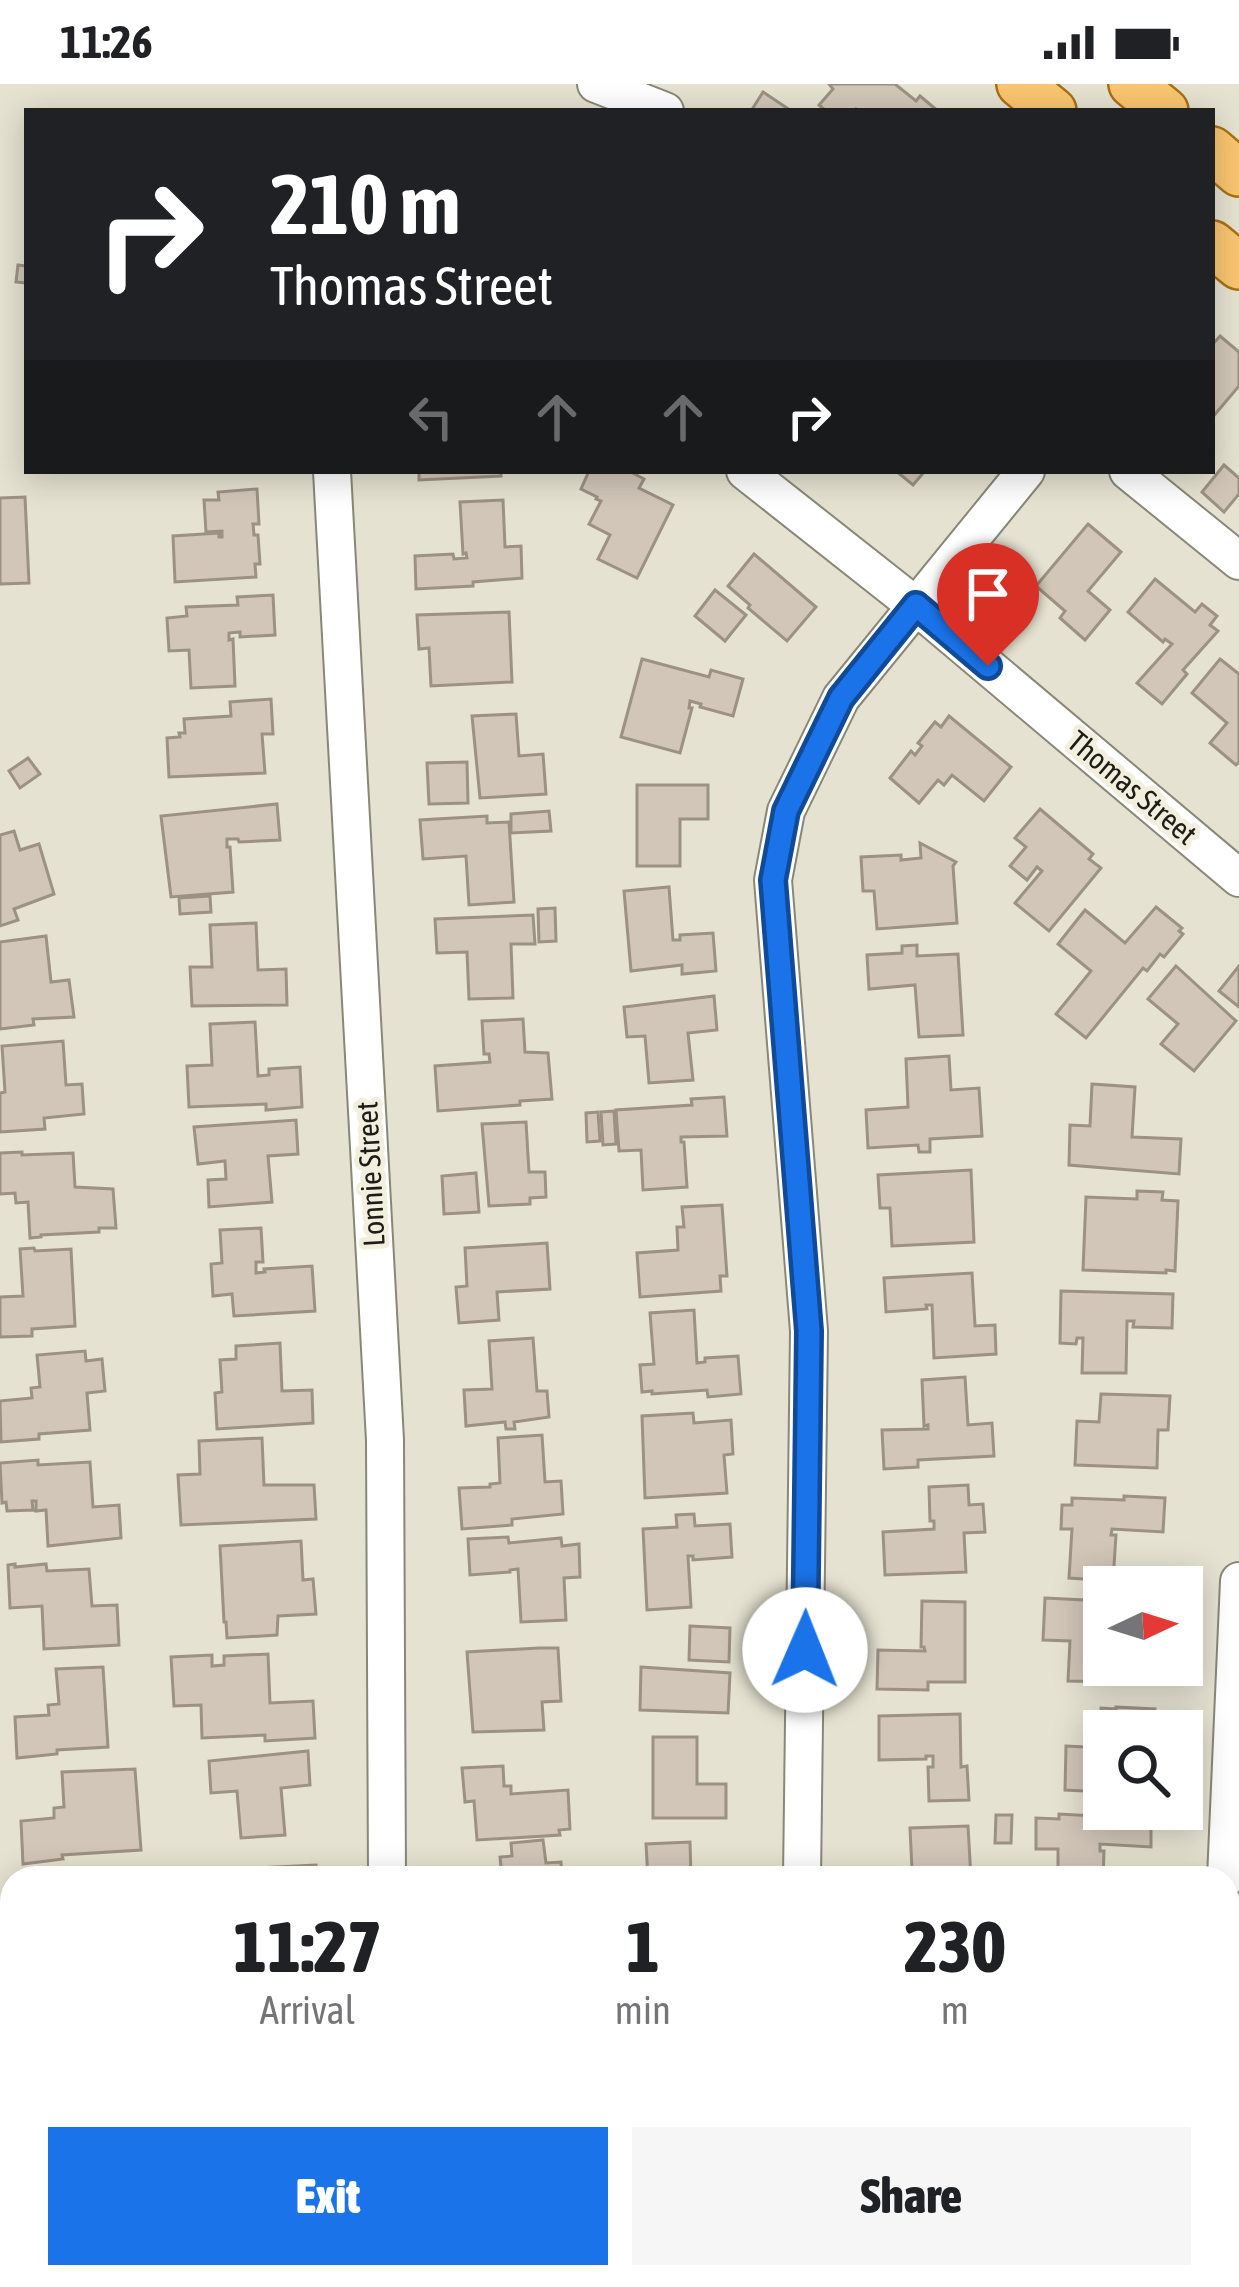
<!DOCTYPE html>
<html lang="en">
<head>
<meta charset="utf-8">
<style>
  body { margin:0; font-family:"Asap Condensed",sans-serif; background:#f6f6f6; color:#202124; height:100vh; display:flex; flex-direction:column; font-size:45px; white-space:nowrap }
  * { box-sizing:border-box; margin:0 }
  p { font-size:39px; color:#757577 }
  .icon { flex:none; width:66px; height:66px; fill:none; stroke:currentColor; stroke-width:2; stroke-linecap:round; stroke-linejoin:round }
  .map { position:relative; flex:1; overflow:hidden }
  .details { position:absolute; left:0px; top:1782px; width:1239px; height:423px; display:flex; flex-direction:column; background:#fff; border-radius:36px 36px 0 0; box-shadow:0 6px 30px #0003 }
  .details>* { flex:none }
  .top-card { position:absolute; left:24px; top:24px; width:1191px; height:366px; border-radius:0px; box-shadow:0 6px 30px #0003; background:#202124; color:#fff; overflow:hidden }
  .needle { width:78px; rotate:86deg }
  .tools { position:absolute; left:1083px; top:1482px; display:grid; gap:24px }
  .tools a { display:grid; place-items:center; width:120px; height:120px; border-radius:0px; background:#fff; box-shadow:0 6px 30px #0003; font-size:60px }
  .pin { position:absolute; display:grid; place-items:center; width:102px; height:102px; color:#fff; margin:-123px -51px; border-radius:50% 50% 50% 0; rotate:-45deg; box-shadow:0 0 12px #0007 }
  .pin .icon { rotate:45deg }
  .me { position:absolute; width:132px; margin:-66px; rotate:1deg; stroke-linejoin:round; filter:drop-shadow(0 0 9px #0008) }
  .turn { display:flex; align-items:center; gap:42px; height:252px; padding:0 48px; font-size:54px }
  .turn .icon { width:156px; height:156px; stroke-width:2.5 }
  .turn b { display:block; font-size:84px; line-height:102px }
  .lanes { display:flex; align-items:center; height:114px; padding:0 48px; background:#0003; justify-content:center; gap:60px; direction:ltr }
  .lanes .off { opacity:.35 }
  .eta { display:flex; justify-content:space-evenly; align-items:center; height:204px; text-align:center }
  .eta b { font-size:72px; font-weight:800; line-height:84px }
  .button { display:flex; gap:24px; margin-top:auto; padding:24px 48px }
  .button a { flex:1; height:138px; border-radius:0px; background:#1a73e8; color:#fff; font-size:48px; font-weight:800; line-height:138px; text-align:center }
  .button a+a { background:#f6f6f6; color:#202124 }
  .status { display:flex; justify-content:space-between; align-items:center; height:84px; padding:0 60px; background:#fff; direction:ltr }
  .status svg { height:33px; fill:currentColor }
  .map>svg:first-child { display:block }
  .building { fill:#d1c6b8; stroke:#9c9183; stroke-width:3 }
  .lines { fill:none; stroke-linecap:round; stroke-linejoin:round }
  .minor-casing { stroke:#898777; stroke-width:40 }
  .major-casing { stroke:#a97012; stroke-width:50 }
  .minor { stroke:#fff; stroke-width:36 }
  .major { stroke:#f9c570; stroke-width:45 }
  .route-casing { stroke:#114b97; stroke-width:30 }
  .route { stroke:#1a73e8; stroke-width:21 }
  .labels { text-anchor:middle; stroke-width:10; stroke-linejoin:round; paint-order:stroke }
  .street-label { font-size:30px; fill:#1d1c16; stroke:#f2efde }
</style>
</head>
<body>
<div class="status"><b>11:26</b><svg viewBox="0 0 49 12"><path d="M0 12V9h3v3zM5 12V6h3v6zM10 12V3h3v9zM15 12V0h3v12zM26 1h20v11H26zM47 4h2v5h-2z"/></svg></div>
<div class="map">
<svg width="1239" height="2203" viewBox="0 0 1239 2203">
  <rect width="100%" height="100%" fill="#e5e2d1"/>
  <!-- building -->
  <g class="building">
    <path d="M 829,0 L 895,0 L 916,17 L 920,12 L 938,27 L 859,27 L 856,25 L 854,27 L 826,27 L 819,21 L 833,5 Z"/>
    <path d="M 763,8 L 790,26 L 790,27 L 751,27 Z"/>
    <path d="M 18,181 L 27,182 L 27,199 L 16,198 Z"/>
    <path d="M 1220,252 L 1239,268 L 1239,302 L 1212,334 L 1212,261 Z"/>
    <path d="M 1224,381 L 1239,394 L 1239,410 L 1224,428 L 1202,408 Z"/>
    <path d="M 419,387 L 501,387 L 501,392 L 419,396 Z"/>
    <path d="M 589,387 L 629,387 L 644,395 L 639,404 L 673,421 L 637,494 L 598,475 L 610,451 L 589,440 L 601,417 L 596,415 L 597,413 L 581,405 Z"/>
    <path d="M 896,387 L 925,387 L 913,401 Z"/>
    <path d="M 257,405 L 259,440 L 253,440 L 254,451 L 258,451 L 260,480 L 255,480 L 256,493 L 175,498 L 173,452 L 219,449 L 219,453 L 222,453 L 222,447 L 206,448 L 204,416 L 219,416 L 218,408 Z"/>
    <path d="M 25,413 L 29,499 L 0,500 L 0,414 Z"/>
    <path d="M 503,416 L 505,463 L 521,462 L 522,494 L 473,498 L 473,502 L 416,505 L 415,472 L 453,470 L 454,475 L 467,474 L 466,469 L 463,470 L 460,418 Z"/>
    <path d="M 1088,440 L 1121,468 L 1088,507 L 1110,526 L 1085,556 L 1060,534 L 1065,527 L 1036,502 Z"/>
    <path d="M 754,470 L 816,523 L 787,557 L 748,524 L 750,521 L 728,502 Z"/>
    <path d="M 1155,495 L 1195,528 L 1202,520 L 1217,532 L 1210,541 L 1218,547 L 1183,586 L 1187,590 L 1162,620 L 1137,599 L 1172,560 L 1165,555 L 1163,558 L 1128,528 Z"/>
    <path d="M 715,506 L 746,531 L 725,557 L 695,532 Z"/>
    <path d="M 273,511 L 275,551 L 240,553 L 240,548 L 229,549 L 229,556 L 233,555 L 235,602 L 191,604 L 189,566 L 169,567 L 167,534 L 187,532 L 186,523 L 238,521 L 237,513 Z"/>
    <path d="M 509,528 L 512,598 L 431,602 L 429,564 L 419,565 L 417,531 Z"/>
    <path d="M 642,575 L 709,593 L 711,586 L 743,595 L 733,632 L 700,623 L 701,620 L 690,617 L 689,624 L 692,624 L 680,669 L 621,653 Z"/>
    <path d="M 1220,575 L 1239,590 L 1239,678 L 1236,681 L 1210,659 L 1227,639 L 1192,609 Z"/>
    <path d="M 271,615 L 273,650 L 262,650 L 265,689 L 169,693 L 167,654 L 180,653 L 179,649 L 185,649 L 184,635 L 231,632 L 230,618 Z"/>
    <path d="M 516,630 L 519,672 L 543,670 L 546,710 L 480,714 L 472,632 Z"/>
    <path d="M 949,632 L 1011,683 L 984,717 L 952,691 L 944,701 L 938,696 L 919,719 L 890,694 L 911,667 L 915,671 L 922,662 L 918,659 L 935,638 L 941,643 Z"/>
    <path d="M 28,674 L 40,690 L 20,704 L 9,687 Z"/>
    <path d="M 467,678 L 468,719 L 429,720 L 427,679 Z"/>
    <path d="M 637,701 L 708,701 L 708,735 L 680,735 L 680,782 L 637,782 Z"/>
    <path d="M 277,720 L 280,756 L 239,758 L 238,755 L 227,755 L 227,763 L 230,763 L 233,808 L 171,813 L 161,732 Z"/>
    <path d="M 1040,725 L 1093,770 L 1089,775 L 1101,784 L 1049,847 L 1015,819 L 1042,787 L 1037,783 L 1027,796 L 1010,782 L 1026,763 L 1015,754 Z"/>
    <path d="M 549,727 L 551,747 L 511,749 L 511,730 Z"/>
    <path d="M 487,732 L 487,739 L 509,738 L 514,818 L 469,821 L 466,772 L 423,775 L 420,736 Z"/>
    <path d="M 14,747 L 20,766 L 39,760 L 54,810 L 14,825 L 18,836 L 0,842 L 0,751 Z"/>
    <path d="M 920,759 L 956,778 L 953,782 L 957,839 L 877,845 L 874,807 L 863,807 L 861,773 L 901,771 L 901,776 L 921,774 Z"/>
    <path d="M 669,803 L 673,856 L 680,856 L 680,851 L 713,849 L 716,887 L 682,890 L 682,881 L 631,887 L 624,807 Z"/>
    <path d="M 210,812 L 211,828 L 180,830 L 179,814 Z"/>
    <path d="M 1156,823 L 1182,844 L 1179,847 L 1183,850 L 1164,873 L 1160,870 L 1147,887 L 1143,884 L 1086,954 L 1056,930 L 1091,887 L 1058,860 L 1085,826 L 1125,859 Z"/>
    <path d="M 555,824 L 556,857 L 539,858 L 538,825 Z"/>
    <path d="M 533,831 L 535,860 L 511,860 L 513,914 L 469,915 L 467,868 L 437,869 L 435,835 Z"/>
    <path d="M 256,839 L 258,886 L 286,885 L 287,921 L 192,922 L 190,883 L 212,883 L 210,841 Z"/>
    <path d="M 46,852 L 51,898 L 69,896 L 74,933 L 33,935 L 34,941 L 0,945 L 0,858 Z"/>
    <path d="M 917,861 L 917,872 L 958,870 L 963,951 L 919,953 L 915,901 L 869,905 L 867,871 L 902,869 L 902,862 Z"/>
    <path d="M 1176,882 L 1236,937 L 1194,987 L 1161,960 L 1178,940 L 1148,915 Z"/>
    <path d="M 1239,882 L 1239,923 L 1219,907 Z"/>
    <path d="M 714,912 L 717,946 L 688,949 L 693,996 L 649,999 L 645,952 L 627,953 L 624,923 Z"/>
    <path d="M 523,935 L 525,968 L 548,969 L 552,1015 L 520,1017 L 520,1021 L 438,1027 L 435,982 L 490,978 L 489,970 L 484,970 L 482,937 Z"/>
    <path d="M 255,938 L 258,992 L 269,991 L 269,985 L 300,983 L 302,1023 L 266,1026 L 266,1020 L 189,1023 L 187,982 L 212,981 L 210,940 Z"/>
    <path d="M 63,957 L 66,1001 L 82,1000 L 84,1030 L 44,1034 L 45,1045 L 0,1048 L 0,1009 L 5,1008 L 2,962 Z"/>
    <path d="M 949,972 L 951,1006 L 979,1004 L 982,1052 L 930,1055 L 930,1068 L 919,1068 L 918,1061 L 868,1064 L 866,1026 L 908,1023 L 906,975 Z"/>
    <path d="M 1092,1000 L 1135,1003 L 1132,1053 L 1181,1055 L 1179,1090 L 1069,1081 L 1070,1041 L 1090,1042 Z"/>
    <path d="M 724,1013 L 727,1052 L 681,1053 L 681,1058 L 684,1058 L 687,1103 L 643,1106 L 641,1066 L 619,1067 L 616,1026 L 692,1021 L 691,1015 Z"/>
    <path d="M 614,1027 L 616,1060 L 603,1061 L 601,1028 Z"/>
    <path d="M 598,1028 L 600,1057 L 587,1058 L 586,1029 Z"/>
    <path d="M 296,1036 L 298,1070 L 268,1072 L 272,1118 L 209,1123 L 208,1096 L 226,1095 L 225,1077 L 198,1080 L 194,1043 Z"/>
    <path d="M 526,1038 L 529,1088 L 545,1088 L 546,1113 L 530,1114 L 530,1120 L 489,1122 L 482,1040 Z"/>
    <path d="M 22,1068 L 22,1071 L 73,1069 L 75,1103 L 113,1105 L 116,1144 L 99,1144 L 99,1148 L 41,1151 L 41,1153 L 30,1154 L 28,1118 L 16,1119 L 15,1109 L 0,1110 L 0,1069 Z"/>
    <path d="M 971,1086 L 974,1158 L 892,1162 L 890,1124 L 880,1124 L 878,1091 Z"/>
    <path d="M 476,1089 L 479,1128 L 444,1130 L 442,1092 Z"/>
    <path d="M 1137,1107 L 1163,1108 L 1162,1116 L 1178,1117 L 1175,1187 L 1166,1186 L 1166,1189 L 1083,1186 L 1086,1113 L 1137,1115 Z"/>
    <path d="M 722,1121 L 727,1192 L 720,1192 L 721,1207 L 640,1213 L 637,1169 L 678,1166 L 677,1143 L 684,1143 L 682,1123 Z"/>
    <path d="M 261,1144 L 263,1178 L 256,1178 L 256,1189 L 265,1188 L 264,1185 L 312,1182 L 315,1227 L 234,1232 L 232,1210 L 213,1212 L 211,1180 L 222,1179 L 220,1146 Z"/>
    <path d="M 547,1159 L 550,1205 L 497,1208 L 499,1236 L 459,1239 L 456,1203 L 467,1202 L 465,1164 Z"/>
    <path d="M 34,1164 L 35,1167 L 71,1165 L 75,1242 L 32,1245 L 32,1252 L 0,1253 L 0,1213 L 23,1212 L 20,1165 Z"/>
    <path d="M 972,1189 L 975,1242 L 995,1241 L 996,1270 L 934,1274 L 932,1221 L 926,1221 L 927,1225 L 886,1228 L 884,1194 Z"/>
    <path d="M 1061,1207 L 1173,1210 L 1172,1244 L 1133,1243 L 1134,1237 L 1127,1237 L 1126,1289 L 1082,1289 L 1083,1254 L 1077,1254 L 1076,1260 L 1060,1259 Z"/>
    <path d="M 694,1226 L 697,1279 L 705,1278 L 705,1274 L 738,1272 L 741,1310 L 708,1313 L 707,1306 L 652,1310 L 652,1307 L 642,1308 L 640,1281 L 654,1280 L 650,1229 Z"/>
    <path d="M 533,1254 L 537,1307 L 547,1307 L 549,1333 L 514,1338 L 515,1345 L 506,1345 L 505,1338 L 466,1342 L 464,1306 L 492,1305 L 489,1257 Z"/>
    <path d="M 280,1259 L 282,1307 L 312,1306 L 313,1339 L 217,1345 L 215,1309 L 222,1308 L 220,1276 L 236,1275 L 236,1262 Z"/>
    <path d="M 85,1267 L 86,1277 L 102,1275 L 105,1307 L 87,1309 L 90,1346 L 39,1350 L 39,1355 L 1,1358 L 0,1317 L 32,1314 L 31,1304 L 40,1303 L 37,1271 Z"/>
    <path d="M 965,1293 L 968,1341 L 992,1339 L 994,1372 L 918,1376 L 918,1383 L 884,1385 L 882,1346 L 928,1345 L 928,1341 L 924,1342 L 922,1296 Z"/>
    <path d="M 1101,1310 L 1170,1312 L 1168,1346 L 1158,1346 L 1157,1384 L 1075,1381 L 1077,1337 L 1099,1338 Z"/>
    <path d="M 693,1329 L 694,1339 L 731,1336 L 733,1370 L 724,1371 L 727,1409 L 645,1414 L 642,1332 Z"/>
    <path d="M 542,1351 L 545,1398 L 561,1397 L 563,1430 L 512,1435 L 512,1441 L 462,1445 L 459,1404 L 490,1403 L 490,1400 L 500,1399 L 498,1354 Z"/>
    <path d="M 262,1354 L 264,1401 L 314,1401 L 316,1435 L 181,1441 L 178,1391 L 200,1390 L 199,1357 Z"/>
    <path d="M 38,1376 L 38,1381 L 90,1378 L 93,1423 L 119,1421 L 121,1454 L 48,1462 L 46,1426 L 36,1427 L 36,1417 L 32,1417 L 33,1426 L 7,1427 L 6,1418 L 2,1419 L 0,1379 Z"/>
    <path d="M 968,1401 L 969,1421 L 983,1420 L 985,1448 L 964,1449 L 966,1488 L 885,1491 L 883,1448 L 934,1445 L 934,1437 L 930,1437 L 929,1403 Z"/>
    <path d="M 1124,1412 L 1165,1414 L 1163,1448 L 1112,1445 L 1111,1451 L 1116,1451 L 1113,1497 L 1069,1494 L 1072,1445 L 1061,1445 L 1062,1421 L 1072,1421 L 1072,1414 L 1124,1416 Z"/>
    <path d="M 694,1430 L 695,1442 L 730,1440 L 732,1473 L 693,1476 L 693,1472 L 688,1472 L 691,1523 L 647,1526 L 643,1445 L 677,1443 L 676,1431 Z"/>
    <path d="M 508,1453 L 509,1459 L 561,1454 L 562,1462 L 579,1460 L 580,1493 L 564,1494 L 566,1536 L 521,1538 L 518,1485 L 510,1486 L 510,1488 L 470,1491 L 468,1455 Z"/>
    <path d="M 301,1457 L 303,1496 L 313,1495 L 316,1530 L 278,1532 L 277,1551 L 227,1554 L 226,1538 L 224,1538 L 220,1462 Z"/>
    <path d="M 15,1480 L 15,1483 L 46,1480 L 47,1487 L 89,1485 L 92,1522 L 117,1521 L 119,1561 L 44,1565 L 42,1522 L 10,1524 L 8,1481 Z"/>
    <path d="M 1045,1514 L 1104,1517 L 1104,1581 L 1112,1581 L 1111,1598 L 1068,1597 L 1070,1557 L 1043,1556 Z"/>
    <path d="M 922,1517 L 965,1518 L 965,1598 L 928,1598 L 928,1606 L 877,1605 L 878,1566 L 925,1567 L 924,1563 L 921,1563 Z"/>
    <path d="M 690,1542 L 730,1544 L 729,1578 L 689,1576 Z"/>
    <path d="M 539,1564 L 558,1564 L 561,1617 L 542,1618 L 544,1646 L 473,1648 L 467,1568 Z"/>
    <path d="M 268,1570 L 270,1619 L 313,1617 L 315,1654 L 265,1657 L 265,1651 L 202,1654 L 201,1621 L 174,1622 L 171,1573 L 212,1571 L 212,1582 L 224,1581 L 224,1572 Z"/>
    <path d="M 103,1583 L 108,1663 L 57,1666 L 57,1670 L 17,1674 L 15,1633 L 49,1631 L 48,1621 L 59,1620 L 56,1585 Z"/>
    <path d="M 641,1583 L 730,1589 L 728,1629 L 640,1626 Z"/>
    <path d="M 1116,1623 L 1155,1625 L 1154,1647 L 1104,1647 L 1104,1652 L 1100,1652 L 1101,1624 L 1116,1625 Z"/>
    <path d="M 960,1630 L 961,1683 L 967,1682 L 969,1716 L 929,1717 L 928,1683 L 933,1683 L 933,1672 L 926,1672 L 926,1675 L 879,1676 L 879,1632 Z"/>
    <path d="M 653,1653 L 697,1653 L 697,1700 L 726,1700 L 726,1734 L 653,1734 Z"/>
    <path d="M 1066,1662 L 1104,1664 L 1104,1708 L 1065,1706 Z"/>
    <path d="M 308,1667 L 310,1701 L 281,1704 L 285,1751 L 241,1754 L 237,1707 L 211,1709 L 209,1677 Z"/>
    <path d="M 503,1682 L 504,1702 L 511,1702 L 511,1710 L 568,1706 L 570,1745 L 559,1746 L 560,1751 L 477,1756 L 474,1717 L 465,1718 L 462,1684 Z"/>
    <path d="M 135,1685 L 141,1766 L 62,1771 L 63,1775 L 23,1780 L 21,1737 L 54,1734 L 54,1724 L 64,1723 L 62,1688 Z"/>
    <path d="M 1113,1727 L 1151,1728 L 1151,1763 L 1100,1760 L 1100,1767 L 1104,1767 L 1103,1794 L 1058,1794 L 1058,1765 L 1036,1765 L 1036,1734 L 1059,1735 L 1059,1730 L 1113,1733 Z"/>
    <path d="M 996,1731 L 1012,1731 L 1011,1759 L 995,1759 Z"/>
    <path d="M 968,1742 L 971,1794 L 883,1794 L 899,1792 L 899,1786 L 912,1785 L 910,1744 Z"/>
    <path d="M 543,1756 L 546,1779 L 561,1778 L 562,1794 L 502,1794 L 500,1773 L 512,1772 L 511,1759 Z"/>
    <path d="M 690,1758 L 691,1794 L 648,1794 L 646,1760 Z"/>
    <path d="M 316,1781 L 317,1794 L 213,1794 L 212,1786 Z"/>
    <path d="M 476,2193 L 516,2193 L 517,2203 L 476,2203 Z"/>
    <path d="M 655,2193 L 746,2193 L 747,2203 L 655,2203 Z"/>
    <path d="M 936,2193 L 1006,2193 L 980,2195 L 981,2201 L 994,2200 L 994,2203 L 937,2203 Z"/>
    <path d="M 1075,2193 L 1138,2193 L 1138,2199 L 1143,2199 L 1142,2196 L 1176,2194 L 1177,2203 L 1076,2203 Z"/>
  </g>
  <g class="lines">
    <!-- minor casing -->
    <g class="minor-casing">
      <g id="minor">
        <path d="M 596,0 L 665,27"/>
        <path d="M 332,387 L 385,1356 L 387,1794"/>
        <path d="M 745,387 L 916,522 L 1239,794"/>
        <path d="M 1128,387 L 1239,477"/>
        <path d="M 802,1794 L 809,1247 L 773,796 L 786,727 L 841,614 L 1026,387"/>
        <path d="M 1226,1794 L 1239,1497"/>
        <path d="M 1227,1856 L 1239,2022"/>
        <path d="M 401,2193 L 401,2203"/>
        <path d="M 823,2193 L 823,2203"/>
      </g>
    </g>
    <!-- major casing -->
    <g class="major-casing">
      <g id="major">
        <path d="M 1020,0 L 1053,27"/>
        <path d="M 1132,0 L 1165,27"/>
        <path d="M 1212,66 L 1239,89"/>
        <path d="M 1212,160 L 1239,182"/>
      </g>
    </g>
    <!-- minor -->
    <use href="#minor" class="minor"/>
    <!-- major -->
    <use href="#major" class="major"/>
  </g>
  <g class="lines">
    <!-- route casing -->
    <g class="route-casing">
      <path id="route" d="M 805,1566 L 809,1247 L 773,796 L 786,727 L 841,614 L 916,521 L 988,582"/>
    </g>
    <!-- route -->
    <use href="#route" class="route"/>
  </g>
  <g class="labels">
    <!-- street labels -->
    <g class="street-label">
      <text transform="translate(1132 704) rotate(40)" y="10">Thomas Street</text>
      <text transform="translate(371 1090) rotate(-93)" y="10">Lonnie Street</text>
    </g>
  </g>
</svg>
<div class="tools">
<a><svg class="needle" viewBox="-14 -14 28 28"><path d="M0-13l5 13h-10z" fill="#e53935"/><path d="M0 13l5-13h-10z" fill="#757577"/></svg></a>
<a><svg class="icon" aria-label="search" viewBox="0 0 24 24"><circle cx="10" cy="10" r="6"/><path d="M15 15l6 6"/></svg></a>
</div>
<div class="pin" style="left:988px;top:582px;background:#d93025"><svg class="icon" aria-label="arrive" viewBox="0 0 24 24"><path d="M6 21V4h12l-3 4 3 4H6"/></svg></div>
<svg class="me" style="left:805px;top:1566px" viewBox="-20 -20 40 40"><circle r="19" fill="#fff"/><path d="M0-13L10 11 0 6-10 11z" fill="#1a73e8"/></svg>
<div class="top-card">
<div class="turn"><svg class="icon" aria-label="right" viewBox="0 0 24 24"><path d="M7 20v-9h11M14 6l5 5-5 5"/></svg><div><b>210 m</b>Thomas Street</div></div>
<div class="lanes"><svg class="icon off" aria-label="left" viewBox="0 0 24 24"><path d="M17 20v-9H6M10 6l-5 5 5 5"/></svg><svg class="icon off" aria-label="ahead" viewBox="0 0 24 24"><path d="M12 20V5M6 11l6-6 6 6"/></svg><svg class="icon off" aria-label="ahead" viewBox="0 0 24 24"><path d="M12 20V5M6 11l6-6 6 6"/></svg><svg class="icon" aria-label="right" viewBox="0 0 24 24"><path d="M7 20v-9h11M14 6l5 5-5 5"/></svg></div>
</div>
<section class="details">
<div class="eta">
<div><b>11:27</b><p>Arrival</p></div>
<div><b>1</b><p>min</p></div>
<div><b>230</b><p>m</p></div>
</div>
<div class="button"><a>Exit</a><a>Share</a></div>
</section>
</div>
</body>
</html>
